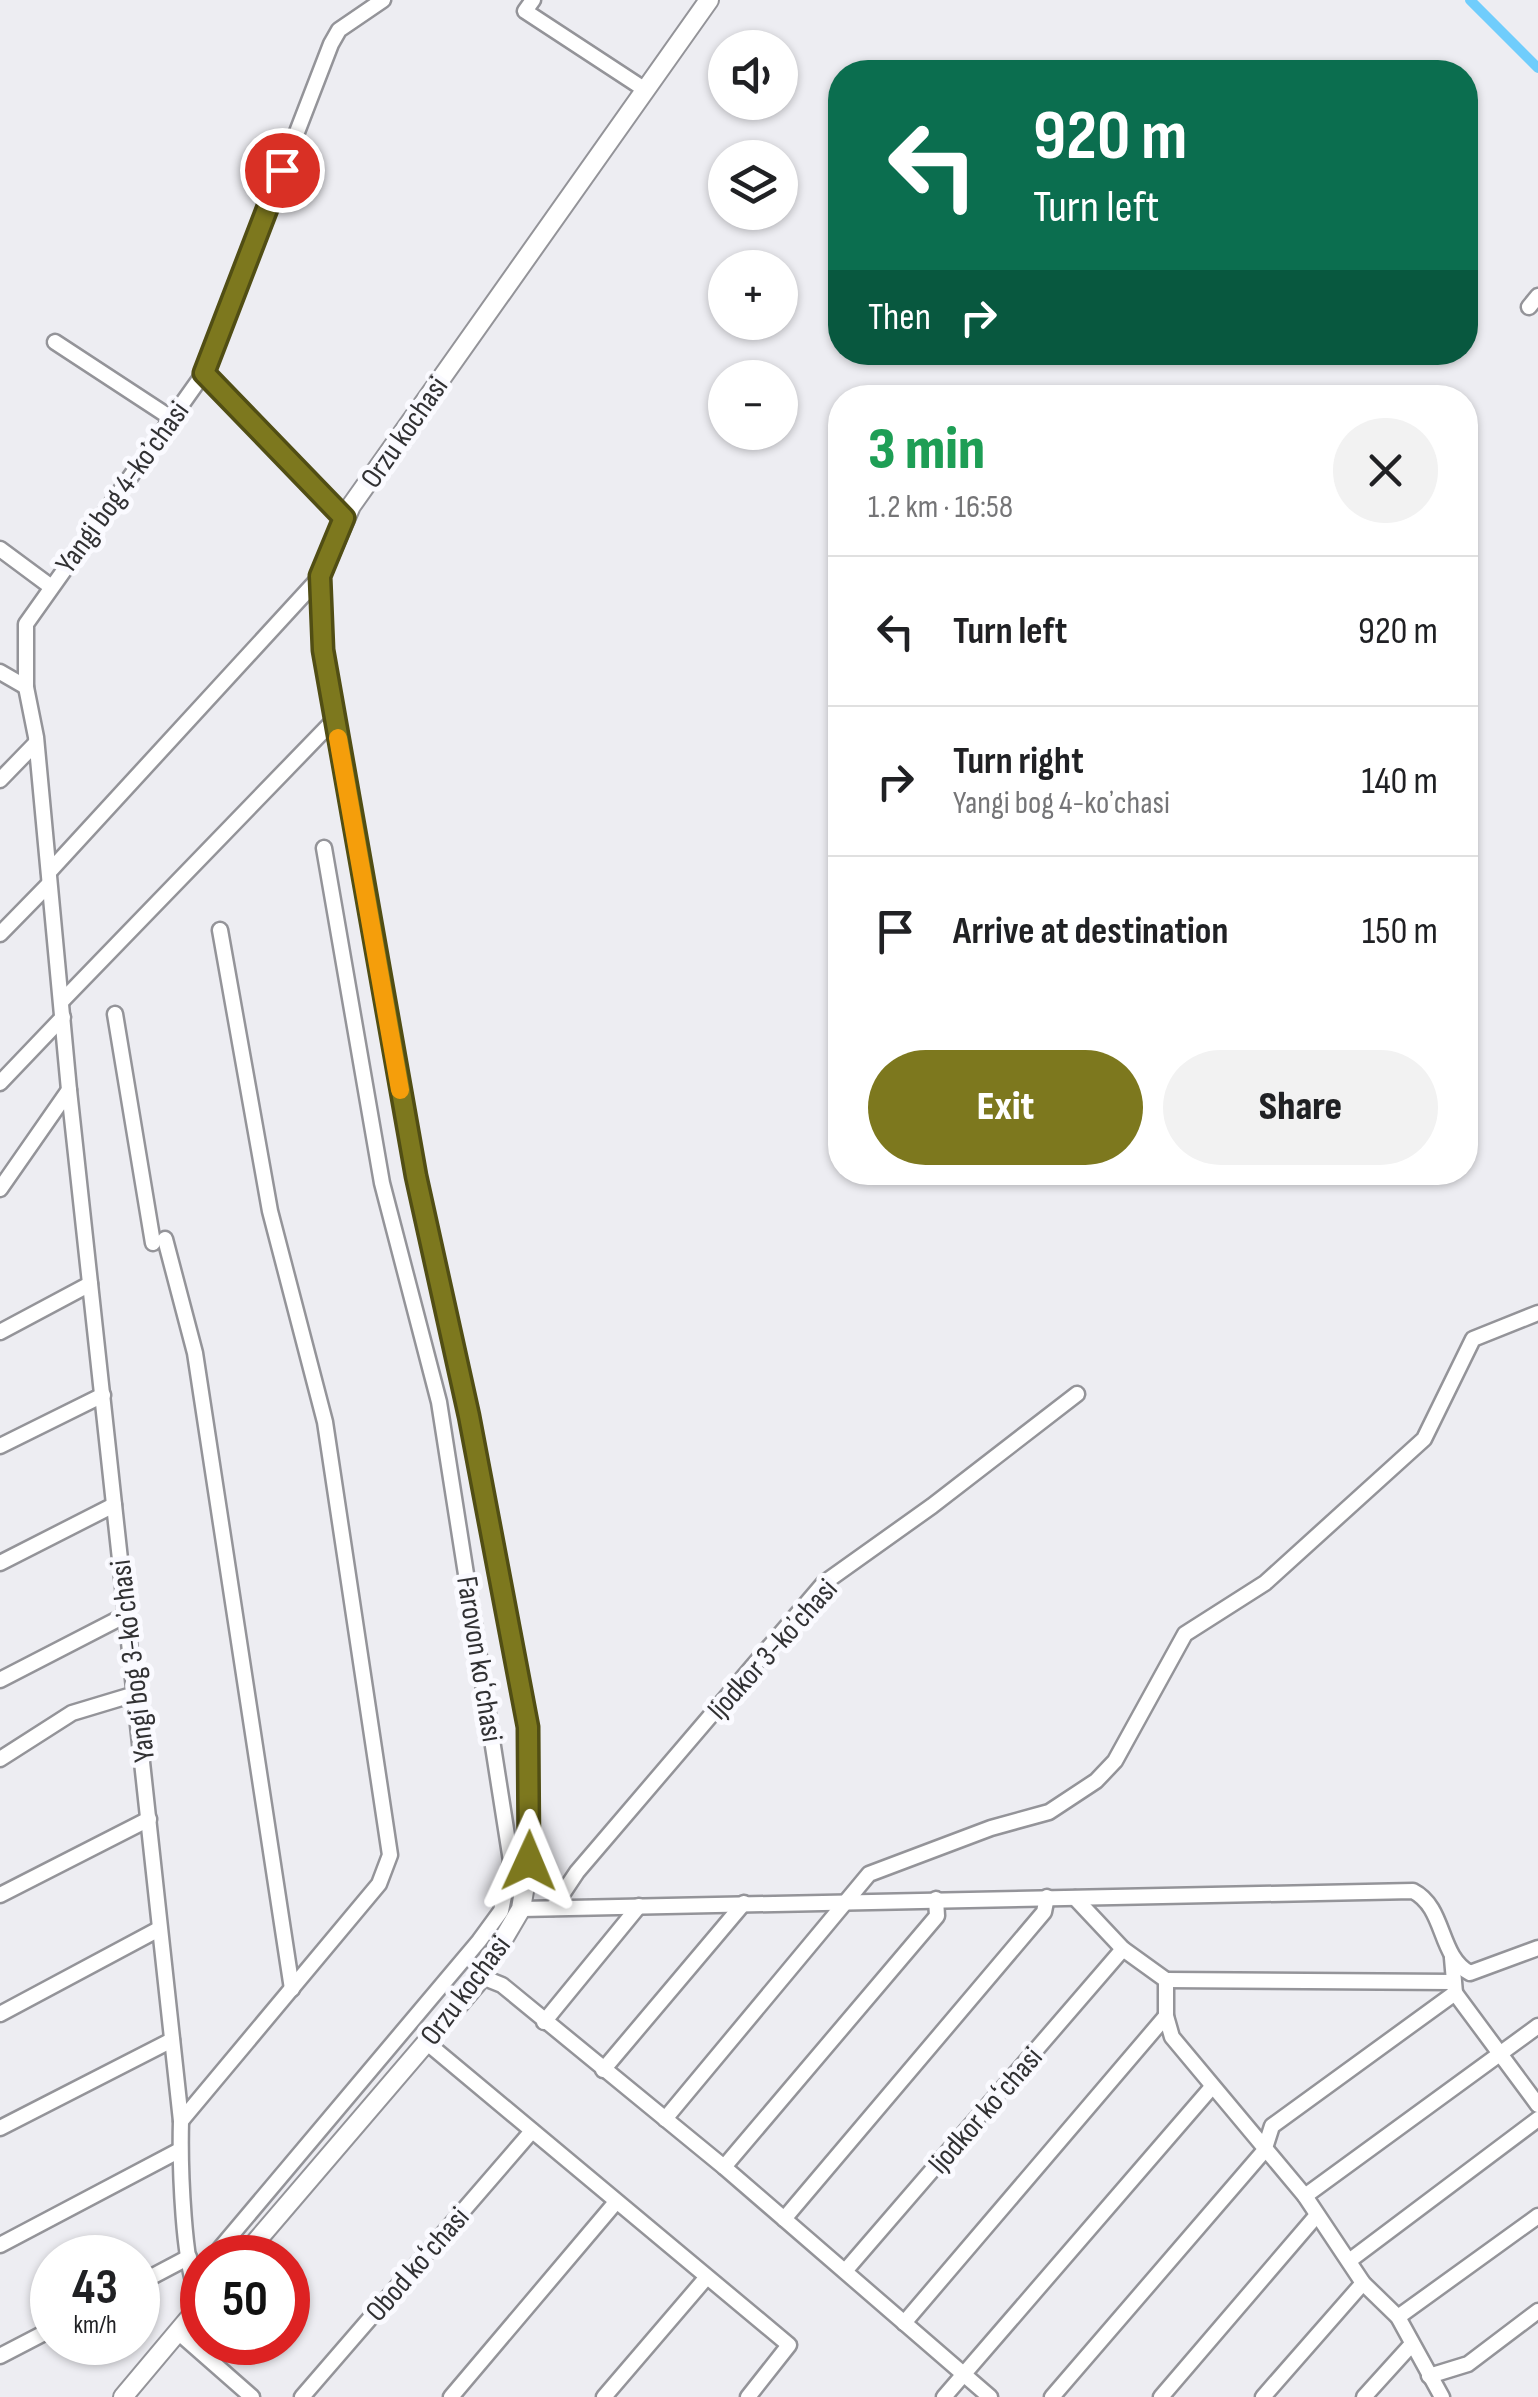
<!DOCTYPE html>
<html lang="en">
<head>
<meta charset="utf-8">
<style>
  body { margin:0; font-family:"Sofia Sans Condensed",sans-serif; background:#f2f2f2; color:#202124; height:100vh; display:flex; flex-direction:column; font-size:38px; white-space:nowrap }
  * { box-sizing:border-box; margin:0 }
  p { font-size:32px; color:#757577 }
  .icon { flex:none; width:55px; height:55px; fill:none; stroke:currentColor; stroke-width:2; stroke-linecap:round; stroke-linejoin:round }
  .map { position:relative; flex:1; overflow:hidden }
  .details { position:absolute; left:828px; top:385px; width:650px; height:800px; display:flex; flex-direction:column; background:#fff; border-radius:40px; box-shadow:0 2px 8px #0004 }
  .details>* { flex:none }
  .top-card { position:absolute; left:828px; top:60px; width:650px; height:305px; border-radius:40px; box-shadow:0 2px 8px #0004; background:#0b6e4f; color:#fff; overflow:hidden }
  .tools { position:absolute; left:708px; top:30px; display:grid; gap:20px }
  .tools a { display:grid; place-items:center; width:90px; height:90px; border-radius:50%; background:#fff; box-shadow:0 2px 8px #0004; font-size:50px }
  .speed { position:absolute; left:30px; top:2235px; display:flex; gap:20px; font-size:50px; font-weight:700; text-align:center }
  .speed>* { display:grid; place-content:center; width:130px; height:130px; border-radius:50%; background:#fff; box-shadow:0 2px 8px #0004; line-height:1 }
  .speed small { font-size:25px; font-weight:400 }
  .speed .limit { border:15px solid #d22; background:#fff; color:#111 }
  .pin { position:absolute; display:grid; place-items:center; width:85px; height:85px; color:#fff; margin:-42px; border:5px solid #fff; border-radius:50%; box-shadow:0 2px 10px #0007 }
  .me { position:absolute; width:110px; margin:-55px; rotate:1deg; stroke-linejoin:round; filter:drop-shadow(0 0 8px #0008) }
  .turn { display:flex; align-items:center; gap:35px; height:210px; padding:0 40px; font-size:45px }
  .turn .icon { width:130px; height:130px; stroke-width:2.5 }
  .turn b { display:block; font-size:70px; line-height:85px }
  .then { display:flex; align-items:center; height:95px; padding:0 40px; background:#0003; gap:20px; font-size:38px }
  .round { display:grid; place-items:center; flex:none; width:105px; height:105px; border-radius:52px; background:#f2f2f2 }
  .head { display:flex; align-items:center; justify-content:space-between; height:170px; padding:0 40px }
  h1 { font-size:60px; font-weight:800; line-height:75px; color:#1e9e55 }
  .cta { display:flex; gap:20px; margin-top:auto; padding:20px 40px }
  .cta a { flex:1; height:115px; border-radius:60px; background:#7d781e; color:#fff; font-size:40px; font-weight:800; line-height:115px; text-align:center }
  .cta a+a { background:#f2f2f2; color:#202124 }
  ul { padding:0; list-style:none }
  li { display:flex; align-items:center; gap:30px; height:150px; padding:0 40px; border-top:2px solid #e0e0e0 }
  li div { flex:1 }
  li b { display:block; font-size:38px }
  li em { font-style:normal }
  .map>svg:first-child { display:block }
  .lines { fill:none; stroke-linecap:round; stroke-linejoin:round }
  .canal { stroke:#70cdfc; stroke-width:10 }
  .minor-casing { stroke:#949499; stroke-width:19 }
  .major-casing { stroke:#949499; stroke-width:22 }
  .minor { stroke:#fff; stroke-width:14 }
  .major { stroke:#fff; stroke-width:18 }
  .route-casing { stroke:#514e14; stroke-width:25 }
  .route { stroke:#7d781e; stroke-width:18 }
  .slow { stroke:#f59e0b; stroke-width:18 }
  .labels { text-anchor:middle; stroke-width:10; stroke-linejoin:round; paint-order:stroke }
  .street-label { font-size:30px; fill:#313133; stroke:#fafaff }
</style>
</head>
<body>
<div class="map">
<svg width="1538" height="2397" viewBox="0 0 1538 2397">
  <rect width="100%" height="100%" fill="#ededf2"/>
  <g class="lines">
    <!-- canal -->
    <path class="canal" d="M 1470,0 L 1538,68"/>
    <!-- minor casing -->
    <g class="minor-casing">
      <g id="minor">
        <path d="M 533,0 L 525,11 L 644,89"/>
        <path d="M 1529,307 L 1538,296"/>
        <path d="M 55,342 L 174,420"/>
        <path d="M 204,373 L 344,518"/>
        <path d="M 0,549 L 50,586"/>
        <path d="M 0,672 L 26,687"/>
        <path d="M 0,780 L 35,744"/>
        <path d="M 49,872 L 320,577"/>
        <path d="M 0,934 L 49,884"/>
        <path d="M 63,1000 L 335,719"/>
        <path d="M 115,1014 L 153,1243"/>
        <path d="M 0,1083 L 63,1017"/>
        <path d="M 0,1189 L 69,1090"/>
        <path d="M 165,1239 L 195,1353 L 292,1989"/>
        <path d="M 0,1332 L 90,1284"/>
        <path d="M 0,1446 L 103,1395"/>
        <path d="M 0,1563 L 114,1505"/>
        <path d="M 0,1680 L 126,1615"/>
        <path d="M 0,1759 L 72,1713 L 135,1694"/>
        <path d="M 0,1895 L 149,1819"/>
        <path d="M 1075,1898 L 1123,1949 L 1166,1980 L 1166,2016 L 1172,2037 L 1305,2196 L 1363,2283 L 1398,2317 L 1442,2397"/>
        <path d="M 553,1908 L 577,1872 L 824,1583 L 932,1506 L 1077,1394"/>
        <path d="M 521,1909 L 1413,1891 C 1446,1908 1438,1956 1470,1973 L 1538,1948"/>
        <path d="M 482,1977 L 502,1985 L 724,2167 L 990,2397"/>
        <path d="M 1166,1980 L 1453,1982"/>
        <path d="M 1455,1993 L 1538,2105"/>
        <path d="M 0,2014 L 159,1929"/>
        <path d="M 544,2022 L 639,1906"/>
        <path d="M 426,2042 L 789,2345 L 748,2397"/>
        <path d="M 603,2070 L 744,1903"/>
        <path d="M 665,2119 L 869,1874 L 991,1828 L 1049,1812 L 1096,1781 L 1115,1761 L 1185,1634 L 1265,1583 L 1424,1439 L 1473,1339 L 1538,1313"/>
        <path d="M 181,2121 L 379,1884 L 390,1855 L 325,1422 L 270,1211 L 220,930"/>
        <path d="M 0,2128 L 172,2040"/>
        <path d="M 724,2167 L 937,1916 L 936,1899"/>
        <path d="M 1305,2196 L 1538,2026"/>
        <path d="M 784,2219 L 1044,1912 L 1047,1897"/>
        <path d="M 0,2245 L 180,2150"/>
        <path d="M 212,2258 L 479,1941 L 501,1911 L 511,1861 L 439,1402 L 382,1183 L 324,848"/>
        <path d="M 1349,2261 L 1538,2119"/>
        <path d="M 846,2270 L 1123,1949"/>
        <path d="M 138,2284 L 189,2257"/>
        <path d="M 202,2303 C 182,2277 180,2158 181,2121 L 69,1090 L 36,737 L 26,687 L 26,624 L 204,373 L 331,44 L 339,30 L 383,0"/>
        <path d="M 1398,2317 L 1538,2216"/>
        <path d="M 904,2323 L 1166,2016"/>
        <path d="M 178,2332 L 252,2397"/>
        <path d="M 0,2356 L 52,2329"/>
        <path d="M 1429,2376 L 1468,2364 L 1538,2311"/>
        <path d="M 302,2397 L 532,2131"/>
        <path d="M 451,2397 L 616,2202"/>
        <path d="M 604,2397 L 706,2278"/>
        <path d="M 944,2397 L 1211,2088"/>
        <path d="M 1052,2397 L 1264,2151 L 1272,2126 L 1455,1993 L 1452,1958"/>
        <path d="M 1161,2397 L 1317,2215"/>
        <path d="M 1263,2397 L 1363,2283"/>
        <path d="M 1364,2397 L 1412,2344"/>
      </g>
    </g>
    <!-- major casing -->
    <g class="major-casing">
      <g id="major">
        <path d="M 242,2258 L 478,1982 L 521,1909 L 529,1861 L 528,1727 L 469,1415 L 416,1176 L 323,650 L 320,577 L 351,506 L 709,0"/>
        <path d="M 123,2397 L 202,2303"/>
      </g>
    </g>
    <!-- minor -->
    <use href="#minor" class="minor"/>
    <!-- major -->
    <use href="#major" class="major"/>
  </g>
  <g class="lines">
    <!-- route casing -->
    <g class="route-casing">
      <path id="route" d="M 282,170 L 204,373 L 344,518 L 320,576 L 323,650 L 416,1176 L 469,1416 L 528,1727 L 529,1861"/>
    </g>
    <!-- route -->
    <use href="#route" class="route"/>
    <!-- slow -->
    <path class="slow" d="M 338,738 L 400,1090"/>
  </g>
  <g class="labels">
    <!-- street labels -->
    <g class="street-label">
      <text transform="translate(404 432) rotate(-55)" y="10">Orzu kochasi</text>
      <text transform="translate(122 487) rotate(-54)" y="10">Yangi bog 4-koʼchasi</text>
      <text transform="translate(772 1649) rotate(-48)" y="10">Ijodkor 3-koʼchasi</text>
      <text transform="translate(480 1659) rotate(81)" y="10">Farovon koʻchasi</text>
      <text transform="translate(132 1661) rotate(-97)" y="10">Yangi bog 3-koʼchasi</text>
      <text transform="translate(465 1990) rotate(-53)" y="10">Orzu kochasi</text>
      <text transform="translate(985 2110) rotate(-49)" y="10">Ijodkor koʻchasi</text>
      <text transform="translate(417 2264) rotate(-49)" y="10">Obod koʻchasi</text>
    </g>
  </g>
</svg>
<div class="tools">
<a><svg class="icon" aria-label="sound" viewBox="0 0 24 24"><path d="M4 9h4l5-4v14l-5-4H4zM17 9q2 3 0 6"/></svg></a>
<a><svg class="icon" aria-label="layers" viewBox="0 0 24 24"><path d="M12 4l9 5-9 5-9-5zM3 14l9 5 9-5"/></svg></a>
<a>+</a>
<a>−</a>
</div>
<div class="speed"><div>43<small>km/h</small></div><div class="limit">50</div></div>
<div class="pin" style="left:282px;top:170px;background:#d93025"><svg class="icon" aria-label="arrive" viewBox="0 0 24 24"><path d="M6 21V4h12l-3 4 3 4H6"/></svg></div>
<svg class="me" style="left:529px;top:1861px" viewBox="-20 -20 40 40"><path d="M0-17L14 15 0 8-14 15z" fill="#7d781e" stroke="#fff" stroke-width="4"/></svg>
<div class="top-card">
<div class="turn"><svg class="icon" aria-label="left" viewBox="0 0 24 24"><path d="M17 20v-9H6M10 6l-5 5 5 5"/></svg><div><b>920 m</b>Turn left</div></div>
<div class="then">Then<svg class="icon" aria-label="right" viewBox="0 0 24 24"><path d="M7 20v-9h11M14 6l5 5-5 5"/></svg></div>
</div>
<section class="details">
<div class="head"><div><h1>3 min</h1><p>1.2 km · 16:58</p></div><a class="round"><svg class="icon" aria-label="close" viewBox="0 0 24 24"><path d="M6 6l12 12M18 6L6 18"/></svg></a></div>
<ul>
<li><svg class="icon" aria-label="left" viewBox="0 0 24 24"><path d="M17 20v-9H6M10 6l-5 5 5 5"/></svg><div><b>Turn left</b></div><em>920 m</em></li>
<li><svg class="icon" aria-label="right" viewBox="0 0 24 24"><path d="M7 20v-9h11M14 6l5 5-5 5"/></svg><div><b>Turn right</b><p>Yangi bog 4-koʼchasi</p></div><em>140 m</em></li>
<li><svg class="icon" aria-label="arrive" viewBox="0 0 24 24"><path d="M6 21V4h12l-3 4 3 4H6"/></svg><div><b>Arrive at destination</b></div><em>150 m</em></li>
</ul>
<div class="cta"><a>Exit</a><a>Share</a></div>
</section>
</div>
</body>
</html>
